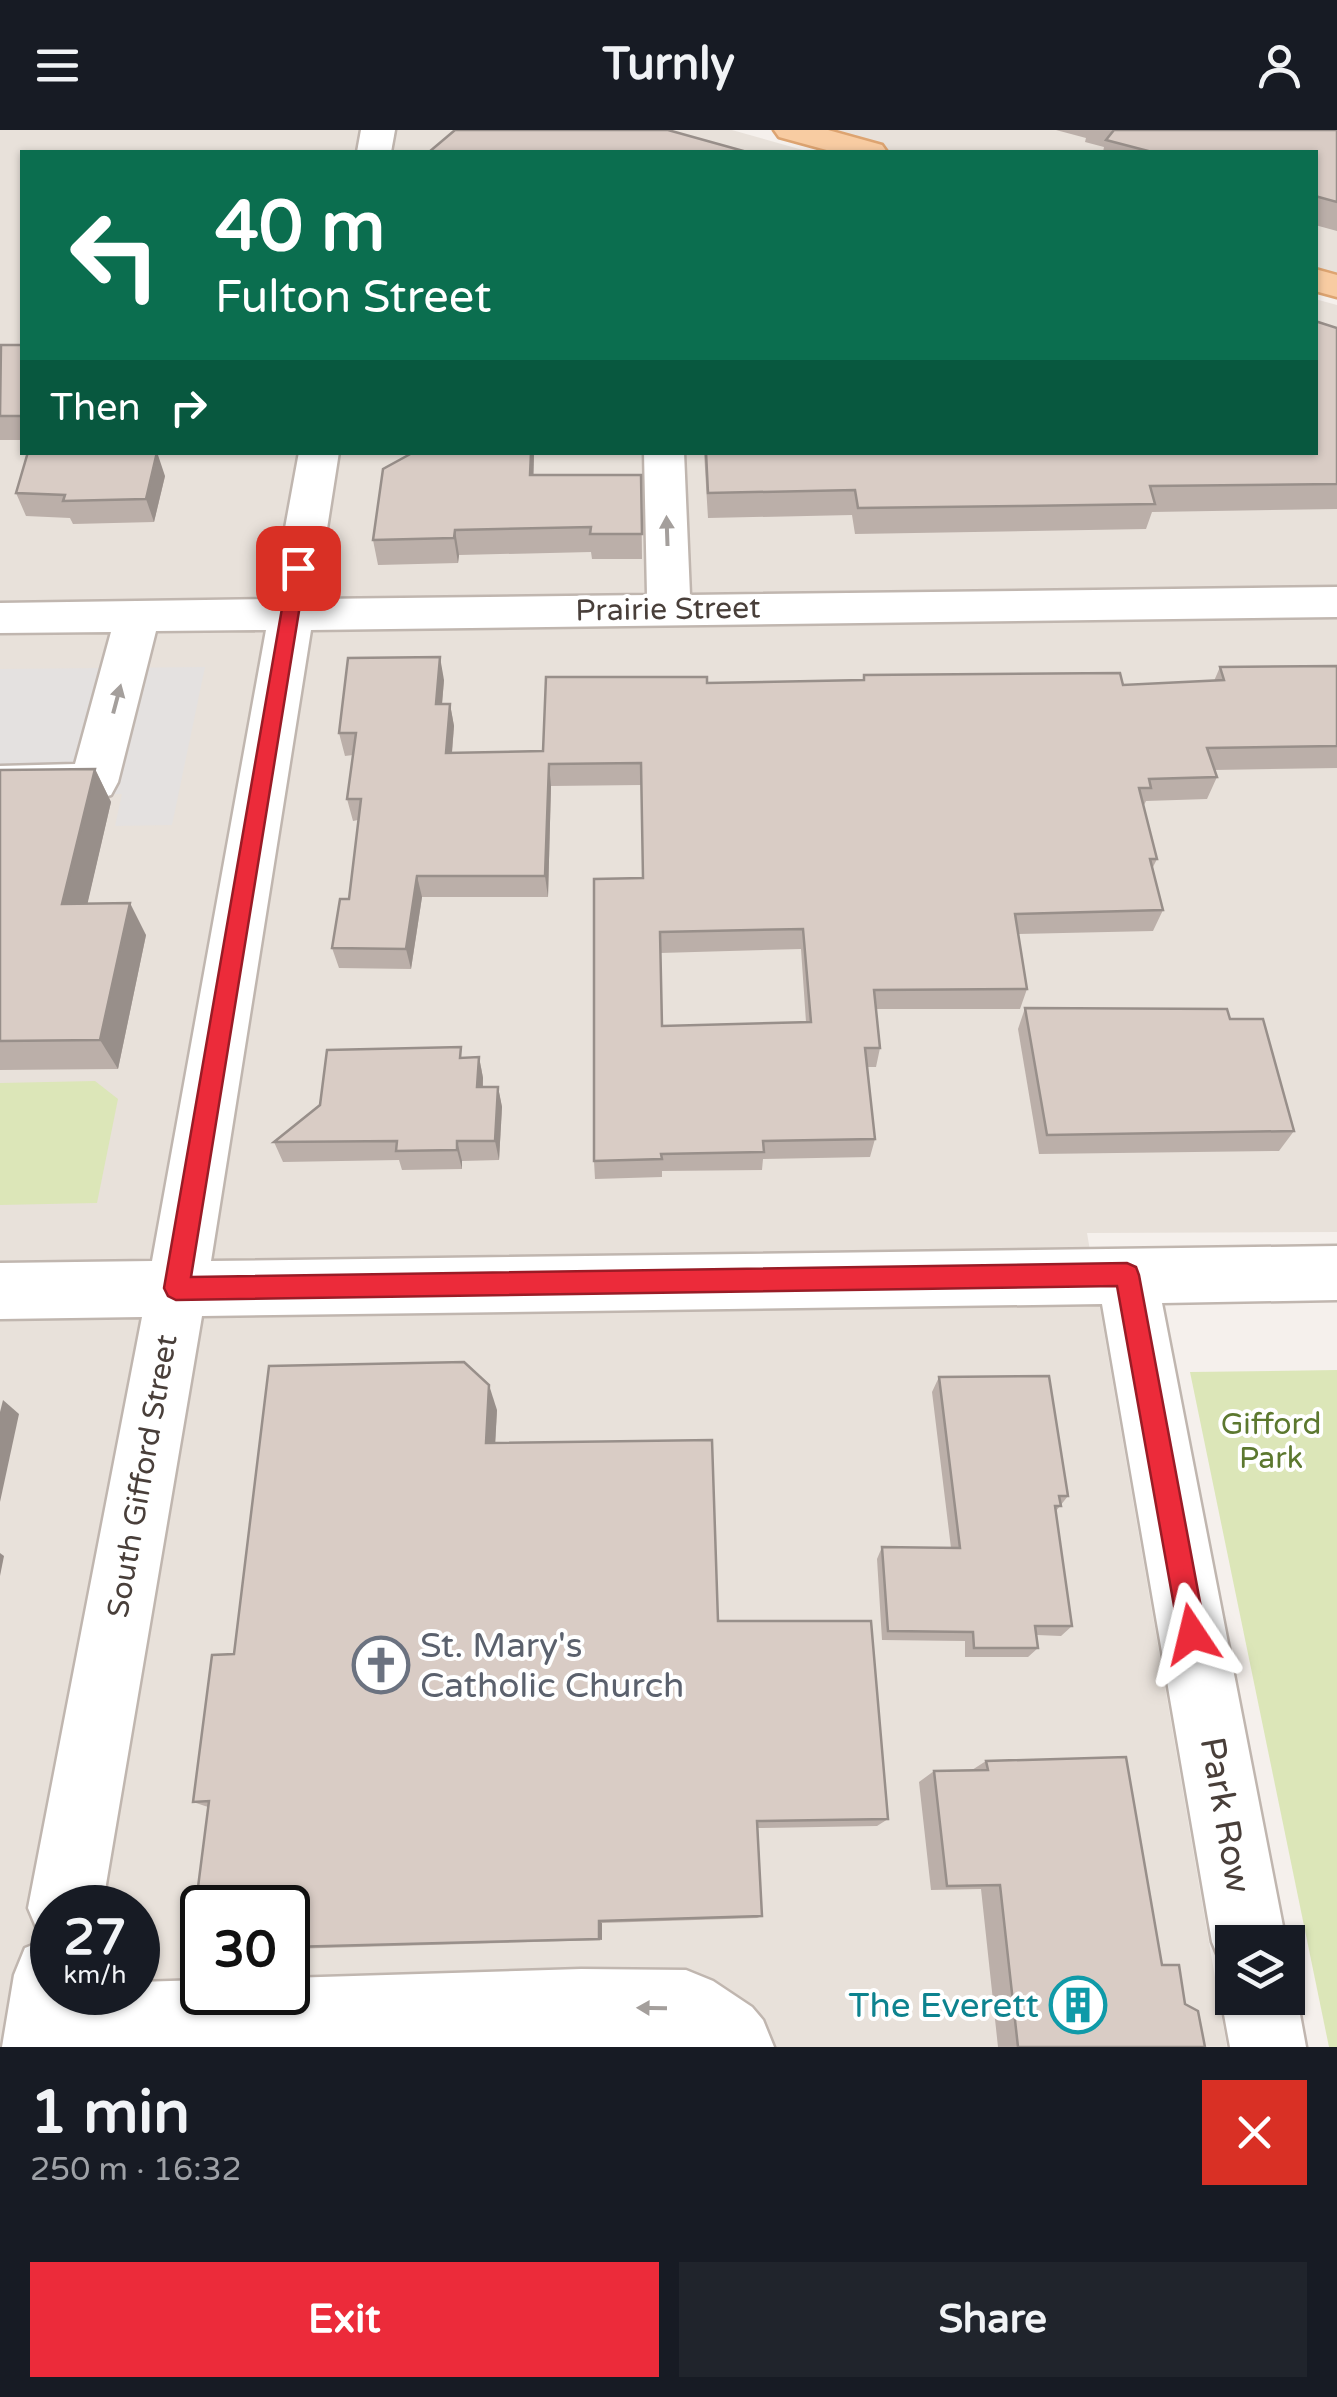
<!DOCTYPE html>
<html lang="en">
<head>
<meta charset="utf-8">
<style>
  body { margin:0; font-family:"Varela Round",sans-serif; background:#20242c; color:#f1f3f6; height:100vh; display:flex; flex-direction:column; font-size:38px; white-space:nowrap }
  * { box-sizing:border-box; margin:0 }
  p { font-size:32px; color:#9ea1a6 }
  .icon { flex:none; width:55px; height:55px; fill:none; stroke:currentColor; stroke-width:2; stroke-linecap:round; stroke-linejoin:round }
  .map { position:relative; height:1917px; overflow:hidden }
  .details { display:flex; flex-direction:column; background:#171b24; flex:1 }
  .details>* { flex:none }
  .top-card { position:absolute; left:20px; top:20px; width:1298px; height:305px; border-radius:0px; box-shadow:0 2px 8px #0004; background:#0b6e4f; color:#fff; overflow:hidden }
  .controls { position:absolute; left:1215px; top:1795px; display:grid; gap:20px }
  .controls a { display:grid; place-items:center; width:90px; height:90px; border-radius:0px; background:#171b24; box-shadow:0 2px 8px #0004; font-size:50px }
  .speed { position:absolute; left:30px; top:1755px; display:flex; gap:20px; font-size:50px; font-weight:700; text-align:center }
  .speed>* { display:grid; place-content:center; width:130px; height:130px; border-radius:50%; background:#171b24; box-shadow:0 2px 8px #0004; line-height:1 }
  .speed small { font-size:25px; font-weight:400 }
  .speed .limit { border:5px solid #111; border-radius:15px; background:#fff; color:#111 }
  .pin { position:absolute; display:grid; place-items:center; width:85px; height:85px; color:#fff; margin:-42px; border-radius:20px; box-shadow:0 5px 15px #0006 }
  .me { position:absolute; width:110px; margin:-55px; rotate:350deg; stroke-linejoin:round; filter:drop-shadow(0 0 8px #0008) }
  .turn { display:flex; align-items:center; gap:35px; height:210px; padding:0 30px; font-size:45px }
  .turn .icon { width:130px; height:130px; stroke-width:2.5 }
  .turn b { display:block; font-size:70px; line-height:85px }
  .then { display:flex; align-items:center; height:95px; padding:0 30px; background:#0003; gap:20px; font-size:38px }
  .round { display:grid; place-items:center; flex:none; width:105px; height:105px; border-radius:0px; background:#20242c }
  .overview { display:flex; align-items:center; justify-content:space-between; height:170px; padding:0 30px }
  h1 { font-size:60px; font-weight:700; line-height:75px }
  .cta { display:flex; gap:20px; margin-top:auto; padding:20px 30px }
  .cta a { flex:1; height:115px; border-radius:0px; background:#ec2b3a; color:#fff; font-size:40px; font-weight:700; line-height:115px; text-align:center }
  .cta a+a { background:#20242c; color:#f1f3f6 }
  header { display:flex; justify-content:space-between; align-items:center; height:130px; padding:0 30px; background:#171b24; font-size:45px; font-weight:700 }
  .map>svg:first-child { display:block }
  .residential { fill:#e8e1da; fill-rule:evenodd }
  .green { fill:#dce6b8 }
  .parking { fill:#e4e1e0 }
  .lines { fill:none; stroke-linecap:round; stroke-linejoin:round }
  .minor-casing { stroke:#c0b6af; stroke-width:5 }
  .major-casing { stroke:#dda471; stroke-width:5 }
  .minor { fill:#fff; fill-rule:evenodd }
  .major { fill:#f8cca2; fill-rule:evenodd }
  .wall { fill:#bbafa9; fill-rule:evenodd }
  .shaded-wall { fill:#988f8a }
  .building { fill:#d9ccc5; stroke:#988f8a; stroke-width:2.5; fill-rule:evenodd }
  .oneway { fill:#a49f9c }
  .route { fill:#ec2b3a; stroke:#991c26; stroke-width:2.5 }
  .labels { text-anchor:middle; stroke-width:8; stroke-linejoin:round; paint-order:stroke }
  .street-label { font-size:30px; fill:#493f3a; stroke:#fff }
  .park-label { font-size:30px; fill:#5c782f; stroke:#fff }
  .near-worship-label { font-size:35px; fill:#5b616d; stroke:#fff; text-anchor:start }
  .near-street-label { font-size:35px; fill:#493f3a; stroke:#fff }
  .near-culture-label { font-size:35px; fill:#0d838f; stroke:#fff; text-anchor:end }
</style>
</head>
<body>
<header><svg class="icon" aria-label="menu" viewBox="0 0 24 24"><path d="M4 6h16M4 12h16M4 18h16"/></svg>Turnly<svg class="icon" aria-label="person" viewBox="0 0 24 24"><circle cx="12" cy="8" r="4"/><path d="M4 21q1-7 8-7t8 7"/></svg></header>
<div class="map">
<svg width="1337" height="1917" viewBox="0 0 1337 1917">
  <rect width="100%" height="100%" fill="#f5f0ec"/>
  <!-- residential -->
  <g class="residential">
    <path d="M 0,0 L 732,0 L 810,22 L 22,22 L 22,322 L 1315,322 L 1315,169 L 1337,175 L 1337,1102 L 1087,1103 L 1227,1917 L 0,1917 ZM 52,1778 L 138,1778 L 138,1862 L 52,1862 ZM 202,1778 L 288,1778 L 288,1862 L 202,1862 Z"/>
    <path d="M 791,0 L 1337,0 L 1337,156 L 1315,150 L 1315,22 L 870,22 Z"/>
  </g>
  <!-- green -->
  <g class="green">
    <path d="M 95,951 L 118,969 L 97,1073 L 0,1075 L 0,953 Z"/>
    <path d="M 1337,1240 L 1337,1917 L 1329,1917 L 1190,1242 Z"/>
  </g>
  <!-- parking -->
  <path class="parking" d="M 205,537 L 172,695 L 115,696 L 122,664 L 0,666 L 0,539 Z"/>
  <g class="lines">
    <!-- minor casing -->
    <g class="minor-casing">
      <g id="minor">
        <path d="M 361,0 L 395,0 L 391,22 L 357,22 Z"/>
        <path d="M 299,322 L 339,322 L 316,469 L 647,465 L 644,322 L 684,322 L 690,465 L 1337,457 L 1337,487 L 311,500 L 211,1131 L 1337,1116 L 1337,1170 L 1162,1173 L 1286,1812 L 1232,1812 L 1232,1868 L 1288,1868 L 1288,1846 L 1297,1868 L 1306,1917 L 1230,1917 L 1221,1868 L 1232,1842 L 1223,1838 L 1212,1812 L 1102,1174 L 202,1186 L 102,1778 L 52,1778 L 52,1862 L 138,1862 L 138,1852 L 202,1850 L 202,1862 L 288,1862 L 288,1848 L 581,1839 L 686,1840 L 713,1851 L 752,1877 L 763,1890 L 774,1917 L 2,1917 L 14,1845 L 25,1818 L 50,1808 L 39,1804 L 28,1778 L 142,1187 L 0,1189 L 0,1133 L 152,1131 L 266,500 L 156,501 L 118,652 L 111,665 L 94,670 L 0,672 L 0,636 L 75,634 L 111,502 L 0,503 L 0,473 L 272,469 Z"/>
      </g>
    </g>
    <!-- major casing -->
    <g class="major-casing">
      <g id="major">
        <path d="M 774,0 L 828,0 L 882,15 L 887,22 L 834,22 L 779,7 Z"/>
        <path d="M 1315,139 L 1337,145 L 1337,167 L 1315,161 Z"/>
      </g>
    </g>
    <!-- minor -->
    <use href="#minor" class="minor"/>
    <!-- major -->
    <use href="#major" class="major"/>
  </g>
  <!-- wall -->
  <g class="wall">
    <path d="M 1056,0 L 1337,0 L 1337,101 L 1315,95 L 1315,22 L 1103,22 L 1104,17 L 1085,12 L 1086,8 Z"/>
    <path d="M 1337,198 L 1337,379 L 1152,382 L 1146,399 L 855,404 L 852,385 L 708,388 L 704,322 L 1315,322 Z"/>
    <path d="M 22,215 L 22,310 L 0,310 L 0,218 Z"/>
    <path d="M 414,322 L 534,322 L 533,345 L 641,345 L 642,429 L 592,429 L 591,422 L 459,425 L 458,433 L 378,435 L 373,410 Z"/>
    <path d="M 165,346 L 154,392 L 73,394 L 70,388 L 26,386 L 16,363 Z"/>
    <path d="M 1337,536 L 1337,638 L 1214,640 L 1217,647 L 1207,669 L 1146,671 L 1143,677 L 1157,729 L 1152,739 L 1163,780 L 1153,801 L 1018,804 L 1027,859 L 1020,879 L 876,879 L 880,918 L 876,937 L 867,937 L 875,1009 L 870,1027 L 763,1029 L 762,1040 L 662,1041 L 662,1047 L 595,1049 L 594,1031 L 643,748 L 641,655 L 551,656 L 548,767 L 422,767 L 411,839 L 339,838 L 332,818 L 349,769 L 358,690 L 353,691 L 347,669 L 353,625 L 345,626 L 339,603 L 444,550 L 442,574 L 450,574 L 454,596 L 452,623 L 543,621 L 707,553 L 863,550 L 864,545 L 1123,555 L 1214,551 L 1220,537 ZM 801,819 L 806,892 L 662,896 L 660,823 Z"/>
    <path d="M 95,639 L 111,672 L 87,774 L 146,805 L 118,939 L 0,940 L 0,640 Z"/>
    <path d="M 1025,878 L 1230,889 L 1294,1001 L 1279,1021 L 1039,1024 L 1018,899 Z"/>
    <path d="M 479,927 L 483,948 L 483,957 L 498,957 L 502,977 L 499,1030 L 462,1031 L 462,1039 L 402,1040 L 399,1030 L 283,1032 L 274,1012 L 463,928 Z"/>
    <path d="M 939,1247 L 1068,1366 L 1056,1381 L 1072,1496 L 1061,1506 L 1037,1505 L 1038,1518 L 1028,1527 L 965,1527 L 965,1511 L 882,1510 L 877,1429 L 882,1417 L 951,1418 L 932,1262 Z"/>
    <path d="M 497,1280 L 495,1313 L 718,1491 L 888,1689 L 877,1696 L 758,1698 L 762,1786 L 757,1788 L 602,1793 L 602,1810 L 288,1819 L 288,1778 L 202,1778 L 202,1821 L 190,1820 L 208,1677 L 193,1672 L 234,1524 Z"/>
    <path d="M 986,1631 L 1162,1835 L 1185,1874 L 1205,1917 L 998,1917 L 981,1759 L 931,1760 L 919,1652 L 934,1641 L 972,1640 Z"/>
  </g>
  <!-- shaded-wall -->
  <g class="shaded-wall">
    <path d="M 157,322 L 165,346 L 154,392 L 146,369 Z"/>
    <path d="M 531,322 L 534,322 L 533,371 L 530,345 Z"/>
    <path d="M 455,400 L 459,425 L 458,433 L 454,408 Z"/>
    <path d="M 440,527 L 444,550 L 440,597 L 436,574 Z"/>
    <path d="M 450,574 L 454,596 L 450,645 L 446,623 Z"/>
    <path d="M 549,634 L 551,656 L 548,767 L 545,746 Z"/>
    <path d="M 95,639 L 111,672 L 80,806 L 62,774 Z"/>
    <path d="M 417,746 L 422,767 L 411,839 L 406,819 Z"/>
    <path d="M 130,773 L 146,805 L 118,939 L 100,910 Z"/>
    <path d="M 479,927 L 483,948 L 482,977 L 477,957 Z"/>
    <path d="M 498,957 L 502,977 L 499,1030 L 495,1011 Z"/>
    <path d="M 457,1011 L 462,1031 L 462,1039 L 457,1020 Z"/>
    <path d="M 489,1255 L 497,1280 L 494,1336 L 486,1313 Z"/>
    <path d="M 3,1270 L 19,1284 L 0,1372 L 0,1282 Z"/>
    <path d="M 0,1423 L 4,1426 L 0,1446 Z"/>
    <path d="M 599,1791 L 602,1793 L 602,1810 L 599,1809 Z"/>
  </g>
  <!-- building -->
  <g class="building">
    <path d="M 455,0 L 668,0 L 747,22 L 429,22 Z"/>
    <path d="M 1114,0 L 1337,0 L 1337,72 L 1315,66 L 1315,22 L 1152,22 L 1106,10 Z"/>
    <path d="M 1315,191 L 1337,198 L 1337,354 L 1150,356 L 1155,374 L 1022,376 L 858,378 L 855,360 L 708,363 L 706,322 L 1315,322 Z"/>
    <path d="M 1,215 L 22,215 L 22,286 L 0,286 Z"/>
    <path d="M 28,322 L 119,323 L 157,322 L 146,369 L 63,371 L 65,365 L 16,363 Z"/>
    <path d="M 414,322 L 531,322 L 530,345 L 641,345 L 642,404 L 590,404 L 591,397 L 455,400 L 454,408 L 373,410 L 383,339 Z"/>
    <path d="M 440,527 L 436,574 L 450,574 L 446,623 L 543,621 L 546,547 L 707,547 L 707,553 L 864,550 L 864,545 L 1120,543 L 1123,555 L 1224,550 L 1220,537 L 1337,536 L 1337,616 L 1207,618 L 1217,647 L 1149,649 L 1151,658 L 1139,658 L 1157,729 L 1150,729 L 1163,780 L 1015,784 L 1027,859 L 874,860 L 880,918 L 865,918 L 875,1009 L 763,1011 L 764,1022 L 661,1024 L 662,1029 L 594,1031 L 594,749 L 643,748 L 641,633 L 549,634 L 545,746 L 417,746 L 406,819 L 332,818 L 340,769 L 349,769 L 361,669 L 347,669 L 356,603 L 339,603 L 348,528 ZM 803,799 L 811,892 L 662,896 L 660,802 Z"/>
    <path d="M 95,639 L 62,774 L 130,773 L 100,910 L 0,911 L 0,640 Z"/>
    <path d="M 1025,878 L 1227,879 L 1230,889 L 1263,889 L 1294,1001 L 1047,1005 Z"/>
    <path d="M 461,917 L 460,928 L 479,927 L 477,957 L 498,957 L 495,1011 L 457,1011 L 457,1020 L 396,1021 L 397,1011 L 274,1012 L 320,975 L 327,920 Z"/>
    <path d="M 464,1232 L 489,1255 L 486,1313 L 712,1310 L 718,1491 L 871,1491 L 888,1689 L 757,1691 L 762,1786 L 599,1791 L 599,1809 L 288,1817 L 288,1778 L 202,1778 L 202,1820 L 190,1820 L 209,1671 L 193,1672 L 212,1525 L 234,1524 L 269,1236 Z"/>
    <path d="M 1049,1246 L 1068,1366 L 1059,1366 L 1061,1376 L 1055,1376 L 1072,1496 L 1035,1496 L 1038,1518 L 974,1518 L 973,1502 L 888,1501 L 882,1417 L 960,1418 L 939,1247 Z"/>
    <path d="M 1126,1627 L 1162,1835 L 1179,1835 L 1185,1874 L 1198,1881 L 1205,1917 L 1018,1917 L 1000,1755 L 947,1756 L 934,1641 L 988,1640 L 986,1631 Z"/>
  </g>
  <!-- one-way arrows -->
  <defs><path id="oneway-solid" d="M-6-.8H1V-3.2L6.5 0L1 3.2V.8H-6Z" transform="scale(2.5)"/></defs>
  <g class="oneway">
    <use href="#oneway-solid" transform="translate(667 401) rotate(-92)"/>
    <use href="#oneway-solid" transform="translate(117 569) rotate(-75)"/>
    <use href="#oneway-solid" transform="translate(652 1878) rotate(-179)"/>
  </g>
  <!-- route -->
  <path class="route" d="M 298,432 L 306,438 L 191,1147 L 1127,1133 L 1136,1137 L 1139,1145 L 1206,1504 L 1202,1513 L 1192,1517 L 1183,1513 L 1179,1504 L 1117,1156 L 176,1170 L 168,1166 L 164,1158 L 289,438 Z"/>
  <!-- icons -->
  <defs>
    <g id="church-ring" transform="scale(2.875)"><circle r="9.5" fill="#fff" stroke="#6b7280" stroke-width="1.5"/><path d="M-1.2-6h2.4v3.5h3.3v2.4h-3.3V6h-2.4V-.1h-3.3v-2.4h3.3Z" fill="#6b7280"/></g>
    <g id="building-ring" transform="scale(2.875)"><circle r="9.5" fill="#fff" stroke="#0f9aa8" stroke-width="1.5"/><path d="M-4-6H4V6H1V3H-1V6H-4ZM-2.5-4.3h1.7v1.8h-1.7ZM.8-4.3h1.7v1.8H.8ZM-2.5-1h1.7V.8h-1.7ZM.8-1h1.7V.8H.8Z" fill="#0f9aa8"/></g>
  </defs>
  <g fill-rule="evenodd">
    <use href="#church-ring" x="381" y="1535"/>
    <use href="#building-ring" x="1078" y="1875"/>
  </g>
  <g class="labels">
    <!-- street labels -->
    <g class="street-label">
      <text transform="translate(668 479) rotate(-1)" y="10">Prairie Street</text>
      <text transform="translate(142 1346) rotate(-80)" y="10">South Gifford Street</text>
    </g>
    <!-- park labels -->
    <g class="park-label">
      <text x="1271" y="1304">Gifford<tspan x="1271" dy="34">Park</tspan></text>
    </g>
    <!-- near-worship labels -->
    <g class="near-worship-label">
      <text x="420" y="1527">St. Mary's<tspan x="420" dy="40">Catholic Church</tspan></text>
    </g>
    <!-- near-street labels -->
    <g class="near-street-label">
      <text transform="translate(1226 1685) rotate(80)" y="12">Park Row</text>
    </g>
    <!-- near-culture labels -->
    <g class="near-culture-label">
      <text x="1039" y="1887">The Everett</text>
    </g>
  </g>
</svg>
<div class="controls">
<a><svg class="icon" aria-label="layers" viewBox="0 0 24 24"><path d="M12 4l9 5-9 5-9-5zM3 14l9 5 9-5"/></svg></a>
</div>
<div class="speed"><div>27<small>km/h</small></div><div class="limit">30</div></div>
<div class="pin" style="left:298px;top:438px;background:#d93025"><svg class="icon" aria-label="arrive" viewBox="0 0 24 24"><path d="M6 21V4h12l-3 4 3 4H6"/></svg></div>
<svg class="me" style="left:1192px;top:1504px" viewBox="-20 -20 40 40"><path d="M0-17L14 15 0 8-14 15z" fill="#ec2b3a" stroke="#fff" stroke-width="4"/></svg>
<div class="top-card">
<div class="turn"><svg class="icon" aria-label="left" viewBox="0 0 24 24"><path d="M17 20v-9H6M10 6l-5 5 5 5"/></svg><div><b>40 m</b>Fulton Street</div></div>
<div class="then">Then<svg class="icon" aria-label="right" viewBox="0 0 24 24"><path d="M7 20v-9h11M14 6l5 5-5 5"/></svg></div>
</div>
</div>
<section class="details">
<div class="overview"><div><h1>1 min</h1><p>250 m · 16:32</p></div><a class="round" style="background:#d93025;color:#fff"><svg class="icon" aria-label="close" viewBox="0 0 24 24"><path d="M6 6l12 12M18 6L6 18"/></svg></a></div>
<div class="cta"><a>Exit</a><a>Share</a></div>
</section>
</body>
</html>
